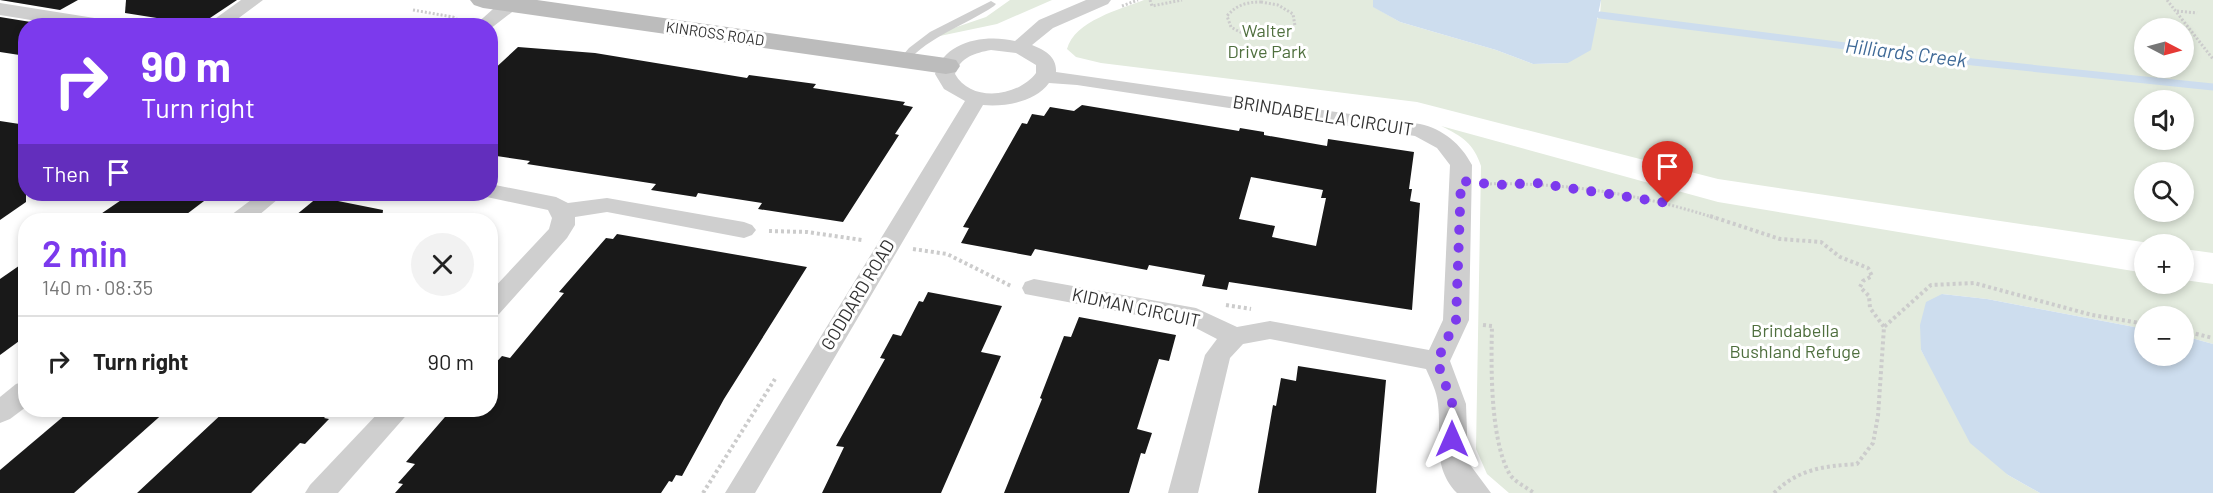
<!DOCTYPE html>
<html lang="en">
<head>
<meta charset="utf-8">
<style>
  body { margin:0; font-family:Barlow,sans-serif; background:#f2f2f2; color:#222; height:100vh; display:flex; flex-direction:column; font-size:22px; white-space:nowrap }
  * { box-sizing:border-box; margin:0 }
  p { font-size:20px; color:#767676 }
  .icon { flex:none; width:33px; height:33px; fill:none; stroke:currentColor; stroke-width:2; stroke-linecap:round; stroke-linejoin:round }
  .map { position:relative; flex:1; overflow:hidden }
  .panel { position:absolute; left:18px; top:213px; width:480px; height:204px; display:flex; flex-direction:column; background:#fff; border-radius:24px; box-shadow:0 3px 9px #0003 }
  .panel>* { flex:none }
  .hud { position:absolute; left:18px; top:18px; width:480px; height:183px; border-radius:24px; box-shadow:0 3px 9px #0003; background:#7c3aed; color:#fff; overflow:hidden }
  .needle { width:39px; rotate:96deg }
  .controls { position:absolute; left:2134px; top:18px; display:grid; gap:12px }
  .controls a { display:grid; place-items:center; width:60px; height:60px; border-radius:50%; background:#fff; box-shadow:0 3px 9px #0003; font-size:30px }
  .pin { position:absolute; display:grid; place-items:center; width:51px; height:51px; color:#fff; margin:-62px -26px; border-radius:50% 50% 50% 0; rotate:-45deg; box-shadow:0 0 6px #0007 }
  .pin .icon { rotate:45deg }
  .me { position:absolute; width:66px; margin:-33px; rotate:0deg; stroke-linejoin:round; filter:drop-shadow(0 0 4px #0008) }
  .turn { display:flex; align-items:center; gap:21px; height:126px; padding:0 24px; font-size:27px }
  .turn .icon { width:78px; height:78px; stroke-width:2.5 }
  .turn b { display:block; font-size:42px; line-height:51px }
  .then { display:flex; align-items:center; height:57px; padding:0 24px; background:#0003; gap:12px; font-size:22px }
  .round { display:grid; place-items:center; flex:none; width:63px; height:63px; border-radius:32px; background:#f2f2f2 }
  .head { display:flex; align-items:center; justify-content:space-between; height:102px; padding:0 24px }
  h1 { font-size:36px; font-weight:600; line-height:45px; color:#7c3aed }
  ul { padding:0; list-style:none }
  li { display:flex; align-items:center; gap:18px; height:90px; padding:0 24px; border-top:2px solid #e0e0e0 }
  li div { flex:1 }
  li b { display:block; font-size:22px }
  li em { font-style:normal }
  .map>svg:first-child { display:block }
  .green { fill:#e3ebde; fill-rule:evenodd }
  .water { fill:#cdddee }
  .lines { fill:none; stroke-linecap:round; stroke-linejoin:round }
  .stream { stroke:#cdddee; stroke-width:7 }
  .building { fill:#191919; fill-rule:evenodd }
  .path-far1 { stroke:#ccc; stroke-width:3; stroke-dasharray:2 2; stroke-linecap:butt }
  .path { stroke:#ccc; stroke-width:4; stroke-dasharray:3 3; stroke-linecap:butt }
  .lane { fill:#cfcfcf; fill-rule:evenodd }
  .street { fill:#cfcfcf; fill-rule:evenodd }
  .secondary { fill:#bcbcbc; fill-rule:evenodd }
  .route { stroke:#7c3aed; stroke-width:10; stroke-dasharray:0 18 }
  .labels { text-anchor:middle; stroke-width:6; stroke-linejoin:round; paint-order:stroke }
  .far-street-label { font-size:15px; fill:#323232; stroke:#fff }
  .park-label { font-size:18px; fill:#4f6f3e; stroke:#fff }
  .street-label { font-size:18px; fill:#323232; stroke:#fff }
  .water-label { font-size:20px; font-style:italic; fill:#3e6997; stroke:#fff }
</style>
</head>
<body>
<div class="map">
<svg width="2213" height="493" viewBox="0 0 2213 493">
  <rect width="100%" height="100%" fill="#fff"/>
  <!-- green -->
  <g class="green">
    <path d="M 1010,0 L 1052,0 L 997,24 L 935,37 L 939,33 L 986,17 Z"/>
    <path d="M 1144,0 L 1373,0 L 1374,7 L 1400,22 L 1496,50 L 1533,64 L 1568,63 L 1600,15 L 1601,0 L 2213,0 L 2213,253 L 2184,249 L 2184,244 L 2156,244 L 1718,179 L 1417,102 L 1101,63 L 1076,57 L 1067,49 C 1074,21 1121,9 1144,0 ZM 2145,28 L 2184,28 L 2184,68 L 2145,68 ZM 2145,100 L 2184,100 L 2184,140 L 2145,140 ZM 2145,172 L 2184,172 L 2184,212 L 2145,212 Z"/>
    <path d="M 1441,126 L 1718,202 L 2145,273 L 2145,284 L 2184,284 L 2184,280 L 2213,284 L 2213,344 L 2184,336 L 2184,316 L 2145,316 L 2145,329 L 1987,299 L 1942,294 L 1921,350 L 1944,390 L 2008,475 L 2040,493 L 1509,493 L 1487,474 L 1476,449 L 1481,166 C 1474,144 1462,136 1441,126 Z"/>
  </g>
  <!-- water -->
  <g class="water">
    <path d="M 1373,0 L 1601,0 L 1591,50 L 1568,63 L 1533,64 L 1496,50 L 1400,22 L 1373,7 Z"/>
    <path d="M 1942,294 L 1987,299 L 2145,329 L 2145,356 L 2184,356 L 2184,336 L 2213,344 L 2213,493 L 2040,493 L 2008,475 L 1970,443 L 1921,350 L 1920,325 L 1926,302 Z"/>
  </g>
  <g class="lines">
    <!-- stream -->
    <path class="stream" d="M 1600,15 L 1973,62 L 2213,87"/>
  </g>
  <!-- building -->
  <g class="building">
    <path d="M 0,0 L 78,0 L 60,10 Z"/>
    <path d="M 126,0 L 237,0 L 201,24 L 195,24 L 125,13 Z"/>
    <path d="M 0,17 L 37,23 L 26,26 L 26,56 L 0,52 Z"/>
    <path d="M 518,47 L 595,53 L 747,78 L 749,75 L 816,84 L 813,88 L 905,102 L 903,105 L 913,107 L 895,134 L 899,135 L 843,222 L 758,209 L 762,203 L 698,193 L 696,197 L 651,190 L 656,184 L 527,164 L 530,161 L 490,155 L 490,73 Z"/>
    <path d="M 1082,105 L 1239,131 L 1240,128 L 1264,132 L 1264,135 L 1327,146 L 1328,139 L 1414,152 L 1409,189 L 1412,189 L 1410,201 L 1420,203 L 1412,310 L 1229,282 L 1227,290 L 1202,286 L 1205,275 L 1149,265 L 1147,270 L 1035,249 L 1031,256 L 961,243 L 969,228 L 963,227 L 1022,123 L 1027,124 L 1032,114 L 1044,116 L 1050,107 L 1074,111 ZM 1251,177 L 1323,190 L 1321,198 L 1326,198 L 1316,246 L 1272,237 L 1275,226 L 1239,219 Z"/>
    <path d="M 0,121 L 26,125 L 26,202 L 0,220 Z"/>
    <path d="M 130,194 L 182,194 L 208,198 L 179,220 L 92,220 Z"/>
    <path d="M 318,197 L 383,210 L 382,220 L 290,220 Z"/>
    <path d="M 617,234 L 807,267 L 724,399 L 682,476 L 676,475 L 672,482 L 669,481 L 661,493 L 395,493 L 403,484 L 398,483 L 415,464 L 406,462 L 451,410 L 490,410 L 490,369 L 502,356 L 510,358 L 564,293 L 559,292 L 606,238 L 613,239 Z"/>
    <path d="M 26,261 L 26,336 L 0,355 L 0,279 Z"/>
    <path d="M 928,292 L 1002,306 L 981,352 L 1001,356 L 941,493 L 822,493 L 844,447 L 836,446 L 885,359 L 880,358 L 893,334 L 901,336 L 919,301 L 923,302 Z"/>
    <path d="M 1079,317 L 1176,335 L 1169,361 L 1159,359 L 1137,429 L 1152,433 L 1145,454 L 1141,453 L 1129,493 L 1004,493 L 1042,399 L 1040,398 L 1064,336 L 1071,337 Z"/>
    <path d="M 1298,366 L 1386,380 L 1376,493 L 1258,493 L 1273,405 L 1276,406 L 1281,378 L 1296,381 Z"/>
    <path d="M 71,410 L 167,410 L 74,493 L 0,493 L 0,470 Z"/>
    <path d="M 226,410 L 332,410 L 324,418 L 329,419 L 305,444 L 300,443 L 251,493 L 137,493 Z"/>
  </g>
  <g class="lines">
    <!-- path-far1 -->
    <g class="path-far1">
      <path d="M 1150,0 L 1152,6 L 1182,0"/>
      <path d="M 2167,0 L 2213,59"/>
      <path d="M 1261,2 L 1278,5 L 1293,14 L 1295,26 C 1275,43 1252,40 1231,27 L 1227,16 C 1236,5 1247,2 1261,2 Z"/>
      <path d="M 1122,6 L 1138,0"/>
      <path d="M 413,10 L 453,17 L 460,21 L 458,25"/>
      <path d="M 2177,11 L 2197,13"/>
      <path d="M 1486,184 C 1563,182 1641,194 1715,218"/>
    </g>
    <!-- path -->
    <g class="path">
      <path d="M 1710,216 L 1780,239 L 1821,242 L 1840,257 L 1868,268 L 1872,276 L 1863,281 L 1860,287 L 1869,296 L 1870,308 L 1884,327"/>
      <path d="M 769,231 L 807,232 L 862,240"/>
      <path d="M 913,249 L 947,254 L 1011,286"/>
      <path d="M 1226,305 L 1251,309"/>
      <path d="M 1483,325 L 1492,326 C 1491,365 1490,438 1509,473 C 1513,481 1526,487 1534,493"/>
      <path d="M 2184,331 L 2213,338"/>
      <path d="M 703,493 L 775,379"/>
      <path d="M 1774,493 C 1798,469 1824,466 1857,464 L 1873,443 L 1878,416 L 1884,327 L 1931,285 L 1974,283 L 2092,315 L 2145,324"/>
    </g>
    <!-- lane -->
    <path class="lane" d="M 991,1 L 996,4 L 994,6 C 964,26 931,35 906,63 L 900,63 L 898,61 L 909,48 L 930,32 Z"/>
    <!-- street -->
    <g class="street">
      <path d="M 241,0 L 263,0 L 228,26 L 205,26 Z"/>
      <path d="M 511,0 L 518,5 L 516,9 L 490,29 L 490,26 L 474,26 L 502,1 Z"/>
      <path d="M 1086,0 L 1111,0 L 1108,4 L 1053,28 L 1032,45 C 1045,50 1057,57 1056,72 L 1420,124 C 1443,129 1461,144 1472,165 L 1469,320 L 1450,361 L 1466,404 L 1468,462 L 1491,493 L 1457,493 C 1431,466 1442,437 1438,404 C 1437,392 1431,380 1426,369 L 1270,339 L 1243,344 L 1230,358 L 1198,493 L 1168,493 L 1205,355 L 1217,339 L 1190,325 L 1025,294 L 1022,288 L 1025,282 L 1034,279 L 1196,308 L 1237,327 L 1270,321 L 1429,350 L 1443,320 L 1450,165 L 1437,148 L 1415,136 L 1077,85 L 1049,83 C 1035,102 1005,107 983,105 L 755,493 L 725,493 L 965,101 L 944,89 L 935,74 C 944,41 985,34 1015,41 L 1039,20 ZM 991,50 L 1016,53 L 1036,65 L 1036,73 C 1018,97 971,103 955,74 C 960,57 975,53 991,50 Z"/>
      <path d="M 0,3 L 107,20 L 116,26 L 68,26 L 0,15 Z"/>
      <path d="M 490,184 L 556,197 L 568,203 L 607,198 L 744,222 L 752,225 L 756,230 L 752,235 L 744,238 L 607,212 L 575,217 L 575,225 L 567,238 L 499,314 L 490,317 L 490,292 L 549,229 L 552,218 L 548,210 L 482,196 L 480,194 L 490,194 Z"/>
      <path d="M 259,194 L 284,194 L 253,220 L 228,220 L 231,215 Z"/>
      <path d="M 26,381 L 26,407 L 10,419 L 0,423 L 0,397 L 16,384 Z"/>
      <path d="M 381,410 L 411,410 L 338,493 L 305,493 L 310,485 Z"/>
    </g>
    <!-- secondary -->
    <path class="secondary" d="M 470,0 L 537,0 L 946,58 L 956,60 L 960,66 L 956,72 L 946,74 L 483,8 L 474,5 Z"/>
  </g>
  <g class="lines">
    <!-- route -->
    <path class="route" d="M 1452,439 L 1452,403 L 1437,361 L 1456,320 L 1461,181 L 1498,185 L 1536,183 L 1668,203"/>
  </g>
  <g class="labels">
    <!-- far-street labels -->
    <g class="far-street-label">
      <text transform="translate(715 34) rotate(8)" y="5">KINROSS ROAD</text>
    </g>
    <!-- park labels -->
    <g class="park-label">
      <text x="1267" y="37">Walter<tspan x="1267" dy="21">Drive Park</tspan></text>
      <text x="1795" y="337">Brindabella<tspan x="1795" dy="21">Bushland Refuge</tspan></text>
    </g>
    <!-- street labels -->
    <g class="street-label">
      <text transform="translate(1323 116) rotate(9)" y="6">BRINDABELLA CIRCUIT</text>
      <text transform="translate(858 295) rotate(-59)" y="6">GODDARD ROAD</text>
      <text transform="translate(1136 308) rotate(12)" y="6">KIDMAN CIRCUIT</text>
    </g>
    <!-- water labels -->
    <g class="water-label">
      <text transform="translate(1906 53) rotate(7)" y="7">Hilliards Creek</text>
    </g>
  </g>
</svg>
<div class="controls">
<a><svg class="needle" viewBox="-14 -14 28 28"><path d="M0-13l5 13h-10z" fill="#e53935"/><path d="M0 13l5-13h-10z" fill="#767676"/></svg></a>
<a><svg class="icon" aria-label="sound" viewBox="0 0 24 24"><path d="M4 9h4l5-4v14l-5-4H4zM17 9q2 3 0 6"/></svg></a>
<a><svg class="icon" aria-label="search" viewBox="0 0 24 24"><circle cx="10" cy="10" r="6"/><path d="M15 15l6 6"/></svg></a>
<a>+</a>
<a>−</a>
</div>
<div class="pin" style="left:1668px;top:203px;background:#d93025"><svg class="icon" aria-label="arrive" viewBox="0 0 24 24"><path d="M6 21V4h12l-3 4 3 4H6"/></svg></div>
<svg class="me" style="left:1452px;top:439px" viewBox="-20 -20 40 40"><path d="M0-17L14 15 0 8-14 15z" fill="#7c3aed" stroke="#fff" stroke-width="4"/></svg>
<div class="hud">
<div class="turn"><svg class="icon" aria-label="right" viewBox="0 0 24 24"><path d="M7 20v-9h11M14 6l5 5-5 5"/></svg><div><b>90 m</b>Turn right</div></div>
<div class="then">Then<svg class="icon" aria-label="arrive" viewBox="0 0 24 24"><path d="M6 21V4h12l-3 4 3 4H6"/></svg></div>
</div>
<section class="panel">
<div class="head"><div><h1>2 min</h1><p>140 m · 08:35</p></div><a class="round"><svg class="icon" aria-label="close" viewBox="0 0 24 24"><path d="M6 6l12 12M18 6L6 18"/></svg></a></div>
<ul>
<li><svg class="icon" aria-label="right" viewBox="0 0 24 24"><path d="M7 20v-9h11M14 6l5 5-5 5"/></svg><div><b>Turn right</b></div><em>90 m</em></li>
</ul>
</section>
</div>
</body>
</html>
